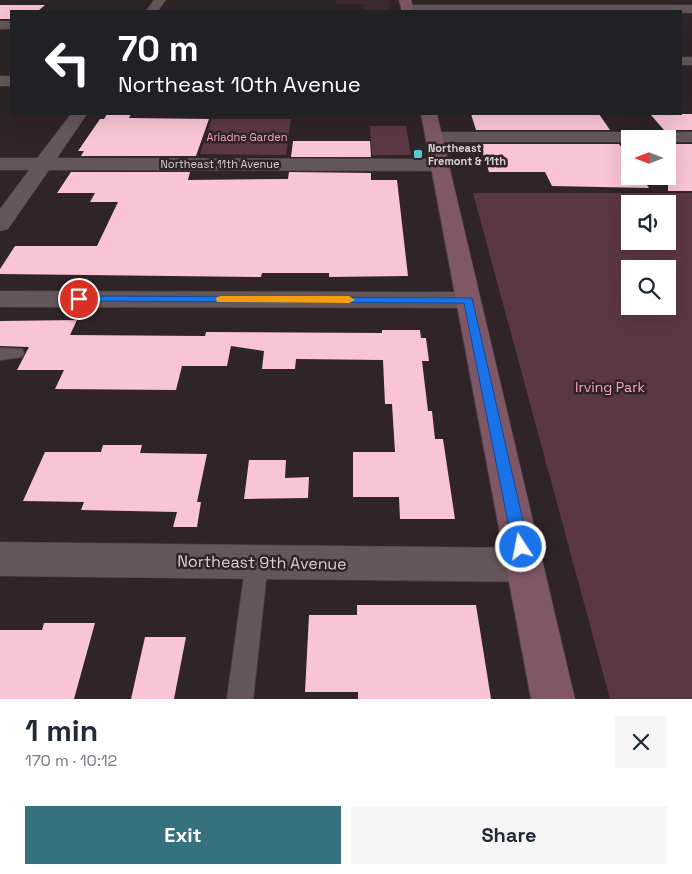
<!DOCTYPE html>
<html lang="en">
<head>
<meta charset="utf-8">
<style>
  body { margin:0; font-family:"Space Grotesk",sans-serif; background:#f6f6f7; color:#1f2937; height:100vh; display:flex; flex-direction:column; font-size:19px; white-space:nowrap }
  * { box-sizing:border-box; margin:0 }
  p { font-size:16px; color:#747a83 }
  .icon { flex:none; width:28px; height:28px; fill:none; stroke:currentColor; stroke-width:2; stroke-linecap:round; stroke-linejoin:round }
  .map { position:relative; height:699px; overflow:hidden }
  .drawer { display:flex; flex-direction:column; background:#fff; flex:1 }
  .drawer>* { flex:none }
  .guide { position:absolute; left:10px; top:10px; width:672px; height:105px; border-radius:0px; box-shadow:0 5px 20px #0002; background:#202124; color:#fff; overflow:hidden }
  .needle { width:32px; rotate:270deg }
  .buttons { position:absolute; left:621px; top:130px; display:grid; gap:10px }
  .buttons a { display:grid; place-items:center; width:55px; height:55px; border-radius:0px; background:#fff; box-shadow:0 5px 20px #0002; font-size:25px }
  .pin { position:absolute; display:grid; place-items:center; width:42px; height:42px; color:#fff; margin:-21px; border:2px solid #fff; border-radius:50%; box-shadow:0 1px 5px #0007 }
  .me { position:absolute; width:55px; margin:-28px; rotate:349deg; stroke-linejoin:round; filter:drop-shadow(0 0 4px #0008) }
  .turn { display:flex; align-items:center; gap:18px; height:105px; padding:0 25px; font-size:22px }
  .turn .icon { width:65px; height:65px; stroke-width:2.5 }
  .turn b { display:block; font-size:35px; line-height:42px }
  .round { display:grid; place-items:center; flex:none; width:52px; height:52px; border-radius:0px; background:#f6f6f7 }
  .headline { display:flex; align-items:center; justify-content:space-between; height:85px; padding:0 25px }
  h1 { font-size:30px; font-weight:600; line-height:38px }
  .action { display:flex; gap:10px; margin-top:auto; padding:10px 25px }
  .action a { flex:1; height:58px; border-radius:0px; background:#36727e; color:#fff; font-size:20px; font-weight:600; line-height:58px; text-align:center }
  .action a+a { background:#f6f6f7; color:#1f2937 }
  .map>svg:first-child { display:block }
  .built { fill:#3d2b31 }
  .green { fill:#5b3743; fill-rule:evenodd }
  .building { fill:#f9c4d3 }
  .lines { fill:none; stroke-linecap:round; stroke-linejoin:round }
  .service-casing { stroke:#4a4043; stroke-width:2 }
  .minor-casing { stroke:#4a4043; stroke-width:1 }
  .secondary-casing { stroke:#4a4043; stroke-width:1 }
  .service { fill:#64575a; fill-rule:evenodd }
  .minor { fill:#64575a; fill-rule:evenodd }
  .secondary { fill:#805765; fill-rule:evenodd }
  .route { fill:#1a73e8; stroke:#114b97 }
  .slow { fill:#f59e0b }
  .poi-dot { fill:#51ccd5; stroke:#2f2427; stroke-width:2 }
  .labels { text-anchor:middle; stroke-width:5; stroke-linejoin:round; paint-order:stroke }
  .far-park-label { font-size:11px; fill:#faa3bf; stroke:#2f2427 }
  .far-poi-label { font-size:11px; font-weight:bold; fill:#dad2d4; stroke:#2f2427; text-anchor:start }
  .far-street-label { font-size:11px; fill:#dad2d4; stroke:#2f2427 }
  .park-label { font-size:14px; fill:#faa3bf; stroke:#2f2427 }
  .near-street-label { font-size:16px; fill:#dad2d4; stroke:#2f2427 }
</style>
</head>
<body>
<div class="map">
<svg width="692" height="699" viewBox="0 0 692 699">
  <rect width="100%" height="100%" fill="#2f2427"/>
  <!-- built -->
  <path class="built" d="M 337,0 L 388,0 L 390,11 L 364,11 L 364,4 L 336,4 Z"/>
  <!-- green -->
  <g class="green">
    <path d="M 212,119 L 291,119 L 286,155 L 200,154 Z"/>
    <path d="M 370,126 L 406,126 L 411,155 L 372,155 Z"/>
    <path d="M 473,193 L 692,193 L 692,699 L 610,699 ZM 630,204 L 668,204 L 668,241 L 630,241 ZM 630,269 L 668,269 L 668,306 L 630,306 Z"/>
  </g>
  <!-- building -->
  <g class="building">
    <path d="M 0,5 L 45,5 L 38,11 L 11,11 L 11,19 L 0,19 Z"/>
    <path d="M 107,114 L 131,114 L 129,118 L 209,119 L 196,156 L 81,156 L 84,151 L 78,151 L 100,119 L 104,119 Z"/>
    <path d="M 471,114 L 599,114 L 610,130 L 476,130 Z"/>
    <path d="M 650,114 L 692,114 L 692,130 L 664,130 Z"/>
    <path d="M 293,141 L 370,141 L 371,157 L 291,157 Z"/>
    <path d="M 480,144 L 619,144 L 630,160 L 630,176 L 641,176 L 649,188 L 552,186 L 545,172 L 489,172 Z"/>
    <rect x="668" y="144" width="24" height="47"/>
    <path d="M 71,172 L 190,172 L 188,180 L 288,179 L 289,172 L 371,173 L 371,180 L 397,180 L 408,276 L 329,277 L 329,273 L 262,273 L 261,277 L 0,274 L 0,269 L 15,246 L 97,246 L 118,202 L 90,202 L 95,193 L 57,193 Z"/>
    <path d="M 77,320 L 70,335 L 205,336 L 206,332 L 382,333 L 382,330 L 420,330 L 421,338 L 426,338 L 429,361 L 422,361 L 428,411 L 432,411 L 435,439 L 443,439 L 455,519 L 400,519 L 399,497 L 353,497 L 353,452 L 395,452 L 392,404 L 385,404 L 383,360 L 296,359 L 295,369 L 262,369 L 264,351 L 231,346 L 227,366 L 182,366 L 176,390 L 55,389 L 64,370 L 17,370 L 29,347 L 0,346 L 0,321 Z"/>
    <path d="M 103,445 L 142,445 L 140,453 L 207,454 L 197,502 L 201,502 L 197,527 L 173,527 L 177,512 L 81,510 L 84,502 L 23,501 L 45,452 L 101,452 Z"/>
    <path d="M 249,460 L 286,460 L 285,478 L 309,477 L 308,498 L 244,499 Z"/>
    <path d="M 357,605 L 476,605 L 491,699 L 358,699 L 358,692 L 305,692 L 309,615 L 357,615 Z"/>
    <path d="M 44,623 L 95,623 L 74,699 L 0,699 L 0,630 L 42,630 Z"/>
    <path d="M 145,637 L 186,637 L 174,699 L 131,699 Z"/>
  </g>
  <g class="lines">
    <!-- service casing -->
    <g class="service-casing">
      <g id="service">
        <path d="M 0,348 L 22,349 L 24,353 L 22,357 L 0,360 Z"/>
        <path d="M 257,552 L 265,555 L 268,562 L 253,699 L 227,699 L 246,562 L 249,555 Z"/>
      </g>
    </g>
    <!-- minor casing -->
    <g class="minor-casing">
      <g id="minor">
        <path d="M 154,0 L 166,0 L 158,11 L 146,11 Z"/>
        <path d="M 407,5 L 692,5 L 692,13 L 402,11 L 401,9 L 403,6 Z"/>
        <rect x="0" y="21" width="11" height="8"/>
        <rect x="681" y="57" width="11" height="8"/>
        <rect x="0" y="76" width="11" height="10"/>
        <path d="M 71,114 L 87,114 L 57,158 L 440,159 L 447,161 L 450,165 L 447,169 L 440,171 L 49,170 L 8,229 L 0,231 L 0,209 L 29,170 L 0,170 L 0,158 L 37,158 Z"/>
        <path d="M 435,132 L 692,132 L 692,142 L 668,142 L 668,139 L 630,139 L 630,142 L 435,142 L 429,141 L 426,137 L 429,133 Z"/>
        <path d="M 0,291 L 468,292 L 477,295 L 481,300 L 477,305 L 468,308 L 0,307 Z"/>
        <path d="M 0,542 L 524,548 L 537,553 L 543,565 L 537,577 L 524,582 L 0,576 Z"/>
      </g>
    </g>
    <!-- secondary casing -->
    <g class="secondary-casing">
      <g id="secondary">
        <path d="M 399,0 L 411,0 L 414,11 L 402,11 Z"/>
        <path d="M 421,114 L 437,114 L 575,699 L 531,699 Z"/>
      </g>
    </g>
    <!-- service -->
    <use href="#service" class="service"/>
    <!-- minor -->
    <use href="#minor" class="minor"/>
    <!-- secondary -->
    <use href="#secondary" class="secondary"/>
  </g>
  <!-- route -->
  <path class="route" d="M 79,296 L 472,298 L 529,547 L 526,552 L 521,554 L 516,552 L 513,547 L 464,303 L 75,301 L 73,299 L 75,297 Z"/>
  <!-- slow -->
  <path class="slow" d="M 221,296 L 349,296 L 355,300 L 349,303 L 217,302 L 216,299 L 217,297 Z"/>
  <!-- markers -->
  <rect class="poi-dot" x="413" y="149" width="10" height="10" rx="2.5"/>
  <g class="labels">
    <!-- far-park labels -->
    <g class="far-park-label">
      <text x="247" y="141">Ariadne Garden</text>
    </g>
    <!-- far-poi labels -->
    <g class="far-poi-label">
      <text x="428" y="152">Northeast<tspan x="428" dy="13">Fremont &amp; 11th</tspan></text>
    </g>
    <!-- far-street labels -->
    <g class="far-street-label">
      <text x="220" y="168">Northeast 11th Avenue</text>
    </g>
    <!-- park labels -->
    <g class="park-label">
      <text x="610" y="392">Irving Park</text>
    </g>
    <!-- near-street labels -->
    <g class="near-street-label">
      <text transform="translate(262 562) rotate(1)" y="6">Northeast 9th Avenue</text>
    </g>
  </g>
</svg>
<div class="buttons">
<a><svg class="needle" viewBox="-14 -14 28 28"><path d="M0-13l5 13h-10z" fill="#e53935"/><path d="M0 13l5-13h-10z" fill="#747a83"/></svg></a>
<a><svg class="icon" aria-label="sound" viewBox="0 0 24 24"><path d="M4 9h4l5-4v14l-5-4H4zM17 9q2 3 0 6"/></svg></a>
<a><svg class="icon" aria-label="search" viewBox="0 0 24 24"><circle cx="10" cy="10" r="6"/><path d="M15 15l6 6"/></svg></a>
</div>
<div class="pin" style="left:79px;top:299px;background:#d93025"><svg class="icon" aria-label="arrive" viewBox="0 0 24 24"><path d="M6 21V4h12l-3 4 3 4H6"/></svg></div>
<svg class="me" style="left:521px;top:547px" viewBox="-20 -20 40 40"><circle r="17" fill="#1a73e8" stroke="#fff" stroke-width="3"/><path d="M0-11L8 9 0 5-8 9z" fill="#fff"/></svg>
<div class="guide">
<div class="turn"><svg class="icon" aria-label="left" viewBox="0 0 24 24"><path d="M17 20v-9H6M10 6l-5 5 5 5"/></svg><div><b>70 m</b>Northeast 10th Avenue</div></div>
</div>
</div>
<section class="drawer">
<div class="headline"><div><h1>1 min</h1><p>170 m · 10:12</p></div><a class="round"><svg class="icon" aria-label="close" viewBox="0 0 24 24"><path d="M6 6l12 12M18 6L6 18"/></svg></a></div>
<div class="action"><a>Exit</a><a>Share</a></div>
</section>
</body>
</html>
